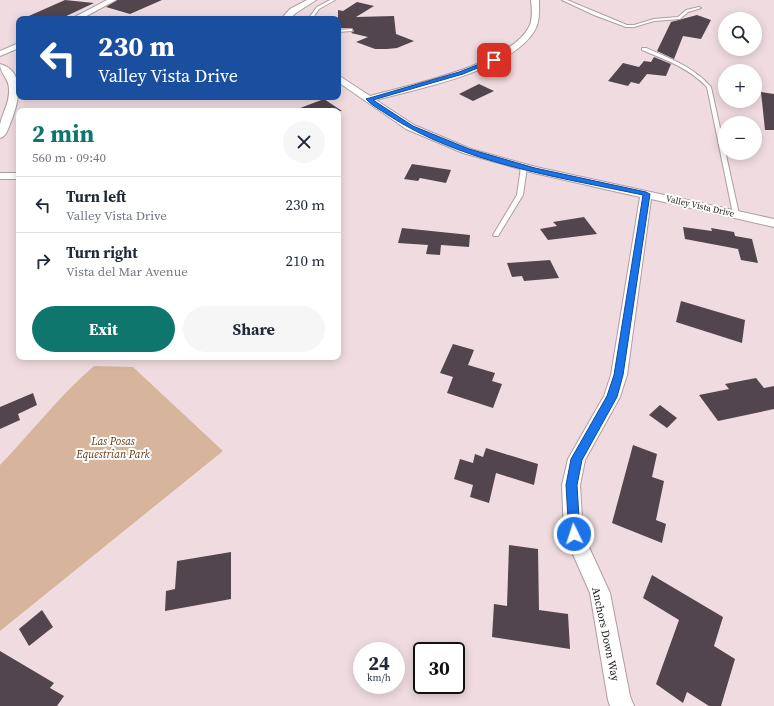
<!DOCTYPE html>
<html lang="en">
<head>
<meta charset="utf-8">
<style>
  body { margin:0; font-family:"Source Serif 4",serif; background:#f6f6f7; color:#1f2937; height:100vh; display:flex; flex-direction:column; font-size:15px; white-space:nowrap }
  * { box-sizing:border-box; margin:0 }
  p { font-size:13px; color:#747a83 }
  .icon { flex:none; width:22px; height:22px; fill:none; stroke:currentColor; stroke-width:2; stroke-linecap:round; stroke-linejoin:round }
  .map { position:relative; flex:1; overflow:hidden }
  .panel { position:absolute; left:16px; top:108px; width:325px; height:252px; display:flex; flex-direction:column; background:#fff; border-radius:8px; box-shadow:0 2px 10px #0003 }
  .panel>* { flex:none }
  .guide { position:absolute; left:16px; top:16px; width:325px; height:84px; border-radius:8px; box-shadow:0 2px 10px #0003; background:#1a4fa0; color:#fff; overflow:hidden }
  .fabs { position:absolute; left:718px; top:12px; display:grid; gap:8px }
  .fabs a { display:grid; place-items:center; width:44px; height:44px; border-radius:50%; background:#fff; box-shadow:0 2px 10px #0003; font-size:20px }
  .speed { position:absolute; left:353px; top:642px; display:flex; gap:8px; font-size:20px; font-weight:700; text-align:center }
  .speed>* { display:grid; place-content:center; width:52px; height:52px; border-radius:50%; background:#fff; box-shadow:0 2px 10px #0003; line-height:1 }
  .speed small { font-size:10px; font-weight:400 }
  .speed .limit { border:2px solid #111; border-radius:6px; background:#fff; color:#111 }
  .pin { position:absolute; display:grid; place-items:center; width:34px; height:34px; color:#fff; margin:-17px; border-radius:8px; box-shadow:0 2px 6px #0006 }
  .me { position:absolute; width:44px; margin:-22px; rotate:356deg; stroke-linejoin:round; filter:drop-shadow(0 0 3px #0008) }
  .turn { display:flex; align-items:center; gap:14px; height:84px; padding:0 16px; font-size:18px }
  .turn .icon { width:52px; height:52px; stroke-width:2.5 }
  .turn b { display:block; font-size:28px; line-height:34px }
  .round { display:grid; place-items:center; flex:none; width:42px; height:42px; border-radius:21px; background:#f6f6f7 }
  .overview { display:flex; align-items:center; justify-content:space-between; height:68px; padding:0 16px }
  h1 { font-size:24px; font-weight:700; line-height:30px; color:#0f766e }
  .button { display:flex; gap:8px; margin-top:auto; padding:8px 16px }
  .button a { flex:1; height:46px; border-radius:24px; background:#0f766e; color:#fff; font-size:16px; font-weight:700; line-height:46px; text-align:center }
  .button a+a { background:#f6f6f7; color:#1f2937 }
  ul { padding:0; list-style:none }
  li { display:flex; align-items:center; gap:12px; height:56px; padding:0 16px; border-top:1px solid #e0e1e3 }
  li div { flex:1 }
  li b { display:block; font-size:15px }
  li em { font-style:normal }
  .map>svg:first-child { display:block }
  .green { fill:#d7b59d }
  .building { fill:#52454e }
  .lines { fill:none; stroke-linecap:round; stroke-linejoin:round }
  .service-casing { stroke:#af9da0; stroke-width:2 }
  .minor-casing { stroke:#af9da0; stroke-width:2 }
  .service { fill:#fff; fill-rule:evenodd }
  .minor { fill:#fff; fill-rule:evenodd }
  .route { fill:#1a73e8; stroke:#114b97 }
  .labels { text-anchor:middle; stroke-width:4; stroke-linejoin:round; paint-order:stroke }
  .far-street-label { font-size:9px; fill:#282122; stroke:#fff }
  .park-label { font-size:11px; font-style:italic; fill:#663911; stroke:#fff }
  .street-label { font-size:11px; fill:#282122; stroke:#fff }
</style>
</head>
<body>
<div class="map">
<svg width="774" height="706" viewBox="0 0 774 706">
  <rect width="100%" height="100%" fill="#f0dce0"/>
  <!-- green -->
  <path class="green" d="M 94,366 L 133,367 L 223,451 L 0,631 L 0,465 C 32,432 59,396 94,366 Z"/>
  <!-- building -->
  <g class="building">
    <path d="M 65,0 L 94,3 L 60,19 L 22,19 Z"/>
    <path d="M 117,0 L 162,0 L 130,14 L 106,7 Z"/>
    <path d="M 357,2 L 374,6 L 356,17 L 394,16 L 396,34 L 414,41 L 397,48 L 387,49 L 375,49 L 356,42 L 368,37 L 351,33 L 354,31 L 352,28 L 338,28 L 338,10 L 343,11 Z"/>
    <path d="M 697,15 L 711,20 L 701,39 L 683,36 L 674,59 L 657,51 L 671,22 Z"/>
    <path d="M 654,57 L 671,64 L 666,76 L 647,74 L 639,84 L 631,82 L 628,86 L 608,81 L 623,63 L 639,67 L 644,61 L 651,62 Z"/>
    <path d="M 479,84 L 494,91 L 473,101 L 459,94 Z"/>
    <path d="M 761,92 L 774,94 L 774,130 L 765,130 Z"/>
    <path d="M 324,99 L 342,111 L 295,111 L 295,110 Z"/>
    <path d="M 412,164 L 451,170 L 446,183 L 420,178 L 418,181 L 404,179 Z"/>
    <path d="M 584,217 L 597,234 L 548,240 L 540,229 L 557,226 L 553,222 Z"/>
    <path d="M 683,227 L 712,231 L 711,228 L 734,232 L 735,236 L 752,239 L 758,263 L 741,260 L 738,249 L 685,239 Z"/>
    <path d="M 402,228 L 470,235 L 469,247 L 441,245 L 440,255 L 426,254 L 428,245 L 398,243 Z"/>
    <path d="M 550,260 L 559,278 L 524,281 L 522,276 L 512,277 L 507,263 Z"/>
    <path d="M 681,301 L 745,320 L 742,343 L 676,322 Z"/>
    <path d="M 453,344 L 474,350 L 468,365 L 495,373 L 492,381 L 502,384 L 493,408 L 447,393 L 453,377 L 440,373 Z"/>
    <path d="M 756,378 L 764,388 L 774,386 L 774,409 L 718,421 L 699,395 L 729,389 L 725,384 Z"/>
    <path d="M 33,393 L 37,405 L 18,414 L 20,420 L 0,429 L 0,407 Z"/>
    <path d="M 660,405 L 677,418 L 667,428 L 649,415 Z"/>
    <path d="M 633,445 L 657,454 L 652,477 L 664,481 L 656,520 L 666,524 L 662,543 L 612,523 Z"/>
    <path d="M 486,448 L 538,464 L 534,485 L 496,473 L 489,503 L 470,497 L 473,485 L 454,479 L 460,459 L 473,463 L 475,454 L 483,457 Z"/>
    <path d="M 509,545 L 538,549 L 539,610 L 568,614 L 570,649 L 492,637 L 494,604 L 507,606 Z"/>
    <path d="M 231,552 L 231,599 L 165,611 L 166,591 L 175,589 L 177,561 Z"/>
    <path d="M 652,575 L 723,617 L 714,646 L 735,659 L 721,706 L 709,706 L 687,692 L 683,703 L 656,684 L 679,620 L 643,598 Z"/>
    <path d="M 42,610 L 53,627 L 29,646 L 19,629 Z"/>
    <path d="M 0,651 L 54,683 L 50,688 L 64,696 L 57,706 L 0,706 Z"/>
  </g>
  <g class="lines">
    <!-- service casing -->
    <g class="service-casing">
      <g id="service">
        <path d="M 330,0 L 335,0 L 319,9 L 312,19 L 308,19 L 317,7 Z"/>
        <path d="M 562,0 L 567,0 L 627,25 L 634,25 L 654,19 L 678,17 L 686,10 L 699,7 L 701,8 L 688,12 L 680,19 L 654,21 L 634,27 L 626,27 L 594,15 Z"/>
        <path d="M 352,29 L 352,31 L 351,31 L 338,32 L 338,30 Z"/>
        <path d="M 642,48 L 646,48 C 669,58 694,67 711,87 L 739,214 L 738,215 L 736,216 L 733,214 L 707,87 C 689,68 666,60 642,50 Z"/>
        <path d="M 524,165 L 527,167 L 523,195 L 498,236 L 494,236 L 493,235 L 517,195 L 521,167 Z"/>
      </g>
    </g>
    <!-- minor casing -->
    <g class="minor-casing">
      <g id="minor">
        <path d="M 107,0 L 116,0 L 81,19 L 71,19 Z"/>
        <path d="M 307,0 L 316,0 L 296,13 L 289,19 L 281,19 L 290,9 Z"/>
        <path d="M 531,0 L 539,0 C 539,10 540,21 535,30 C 511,71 420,88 376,100 L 414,125 L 471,149 L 536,167 L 774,219 L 774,227 L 651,199 L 627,375 L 620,397 L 585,460 L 580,485 L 583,534 L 610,593 L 630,696 L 634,706 L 610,706 L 608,700 L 590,593 L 564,534 L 562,485 L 568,459 L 604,396 L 611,375 L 640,197 L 534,173 L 463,153 L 406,129 L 338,82 L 338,75 L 370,96 C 409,85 509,65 529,27 C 533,19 532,9 531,0 Z"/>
        <path d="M 19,43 L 19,48 L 0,56 L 0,51 Z"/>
        <path d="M 0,64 C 27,71 18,106 10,124 C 8,129 6,137 0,138 C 0,134 0,129 0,125 C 2,113 10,103 9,89 C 9,78 0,74 0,64 Z"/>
        <rect x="0" y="173" width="19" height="6"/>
      </g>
    </g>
    <!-- service -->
    <use href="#service" class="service"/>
    <!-- minor -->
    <use href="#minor" class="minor"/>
  </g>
  <!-- route -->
  <path class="route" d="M 492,59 L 497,60 L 463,74 L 373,100 L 413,126 L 469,149 L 535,168 L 646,192 L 650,194 L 623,375 L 617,397 L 582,460 L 577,485 L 580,534 L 579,538 L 574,540 L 570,538 L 569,534 L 566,485 L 571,459 L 607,396 L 614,375 L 643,195 C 558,177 461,163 388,115 C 381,110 372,106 366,99 L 459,72 Z"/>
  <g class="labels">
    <!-- far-street labels -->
    <g class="far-street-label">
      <text transform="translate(700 206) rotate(13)" y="3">Valley Vista Drive</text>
    </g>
    <!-- park labels -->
    <g class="park-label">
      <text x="113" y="445">Las Posas<tspan x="113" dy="13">Equestrian Park</tspan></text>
    </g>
    <!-- street labels -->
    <g class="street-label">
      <text transform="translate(606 634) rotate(78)" y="4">Anchors Down Way</text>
    </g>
  </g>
</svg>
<div class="fabs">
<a><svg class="icon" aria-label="search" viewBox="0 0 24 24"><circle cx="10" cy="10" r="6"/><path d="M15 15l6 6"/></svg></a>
<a>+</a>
<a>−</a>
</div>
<div class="speed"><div>24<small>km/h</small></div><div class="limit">30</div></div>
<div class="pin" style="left:494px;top:60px;background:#d93025"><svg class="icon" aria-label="arrive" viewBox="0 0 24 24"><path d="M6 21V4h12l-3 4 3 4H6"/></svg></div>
<svg class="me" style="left:574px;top:534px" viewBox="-20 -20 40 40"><circle r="17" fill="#1a73e8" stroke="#fff" stroke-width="3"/><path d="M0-11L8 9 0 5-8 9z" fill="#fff"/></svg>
<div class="guide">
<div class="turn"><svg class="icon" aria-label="left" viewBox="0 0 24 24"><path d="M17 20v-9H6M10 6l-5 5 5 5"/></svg><div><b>230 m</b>Valley Vista Drive</div></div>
</div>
<section class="panel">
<div class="overview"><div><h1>2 min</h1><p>560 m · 09:40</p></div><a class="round"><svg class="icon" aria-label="close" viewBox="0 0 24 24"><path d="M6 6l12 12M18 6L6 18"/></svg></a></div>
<ul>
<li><svg class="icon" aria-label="left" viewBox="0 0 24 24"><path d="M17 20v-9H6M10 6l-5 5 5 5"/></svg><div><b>Turn left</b><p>Valley Vista Drive</p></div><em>230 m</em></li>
<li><svg class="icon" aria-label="right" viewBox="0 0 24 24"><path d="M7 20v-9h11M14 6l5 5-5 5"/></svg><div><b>Turn right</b><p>Vista del Mar Avenue</p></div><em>210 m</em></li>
</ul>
<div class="button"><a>Exit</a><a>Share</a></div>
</section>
</div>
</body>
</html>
